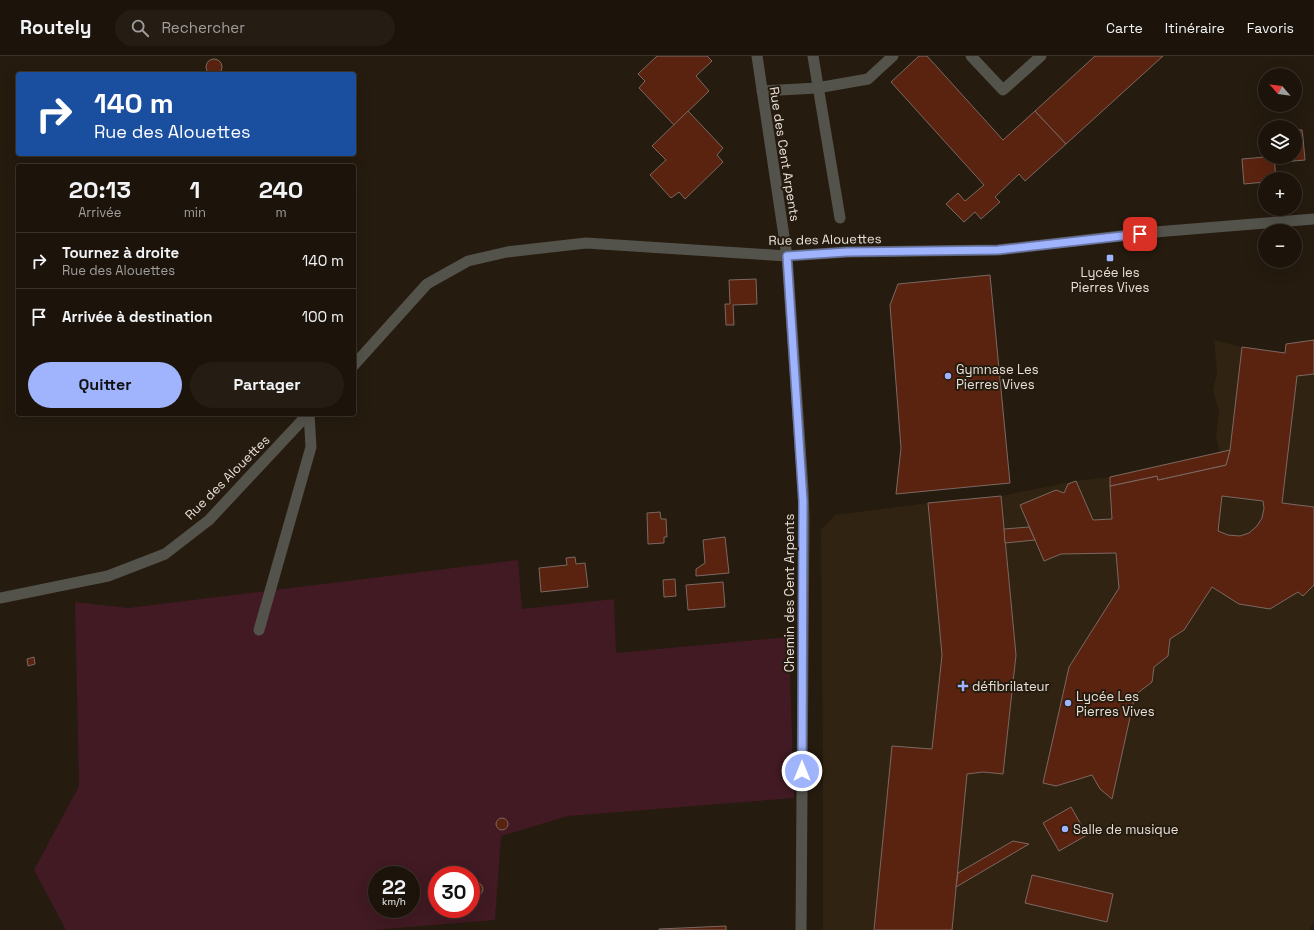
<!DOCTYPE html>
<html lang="fr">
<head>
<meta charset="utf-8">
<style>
  body { margin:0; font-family:"Space Grotesk",sans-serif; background:#251d14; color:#f1f3f6; height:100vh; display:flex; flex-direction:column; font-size:15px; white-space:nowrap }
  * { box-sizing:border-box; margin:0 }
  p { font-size:13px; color:#a09e9d }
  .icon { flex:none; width:22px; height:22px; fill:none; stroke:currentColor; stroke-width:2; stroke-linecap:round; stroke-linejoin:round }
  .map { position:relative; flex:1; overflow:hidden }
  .sheet { position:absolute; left:16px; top:108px; width:340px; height:252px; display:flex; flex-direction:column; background:#1c140b; border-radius:4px; box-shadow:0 4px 16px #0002,0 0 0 1px #3a332c }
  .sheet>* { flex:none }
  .hud { position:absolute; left:16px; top:16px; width:340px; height:84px; border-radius:4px; box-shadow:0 4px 16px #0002,0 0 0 1px #3a332c; background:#1a4fa0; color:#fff; overflow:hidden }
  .needle { width:26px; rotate:298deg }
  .buttons { position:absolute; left:1258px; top:12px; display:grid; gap:8px }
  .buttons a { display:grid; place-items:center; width:44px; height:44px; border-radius:50%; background:#1c140b; box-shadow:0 4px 16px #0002,0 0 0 1px #3a332c; font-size:20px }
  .speed { position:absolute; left:368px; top:810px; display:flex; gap:8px; font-size:20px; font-weight:700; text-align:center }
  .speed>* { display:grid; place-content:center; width:52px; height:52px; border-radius:50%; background:#1c140b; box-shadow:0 4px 16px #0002,0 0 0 1px #3a332c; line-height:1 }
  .speed small { font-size:10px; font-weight:400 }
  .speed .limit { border:6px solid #d22; background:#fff; color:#111 }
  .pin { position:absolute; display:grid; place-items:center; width:34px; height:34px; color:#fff; margin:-17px; border-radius:8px; box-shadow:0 2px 6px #0006 }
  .me { position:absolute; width:44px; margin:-22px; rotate:0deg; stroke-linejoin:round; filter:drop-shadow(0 0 3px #0008) }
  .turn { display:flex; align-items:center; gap:14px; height:84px; padding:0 12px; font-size:18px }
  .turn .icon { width:52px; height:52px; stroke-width:2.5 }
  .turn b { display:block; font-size:28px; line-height:34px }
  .eta { display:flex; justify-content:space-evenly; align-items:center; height:68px; text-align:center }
  .eta b { font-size:24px; font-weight:800; line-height:28px }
  .primary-button { display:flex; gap:8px; margin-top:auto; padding:8px 12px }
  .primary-button a { flex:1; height:46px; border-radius:24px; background:#a0b3fd; color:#111; font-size:16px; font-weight:800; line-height:46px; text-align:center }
  .primary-button a+a { background:#251d14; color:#f1f3f6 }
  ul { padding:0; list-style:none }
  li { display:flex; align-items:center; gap:12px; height:56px; padding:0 12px; border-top:1px solid #3a332c }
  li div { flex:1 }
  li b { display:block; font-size:15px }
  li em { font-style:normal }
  header { display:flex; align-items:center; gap:24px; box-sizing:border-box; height:56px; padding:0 20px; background:#1c140b; border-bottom:1px solid #3a332c }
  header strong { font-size:19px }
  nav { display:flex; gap:22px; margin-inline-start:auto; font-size:14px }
  .search { width:280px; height:36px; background:#251d14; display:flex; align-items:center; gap:10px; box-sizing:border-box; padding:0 14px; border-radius:22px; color:#a09e9d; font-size:15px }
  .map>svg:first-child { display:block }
  .built { fill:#312311 }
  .green { fill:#411a23; fill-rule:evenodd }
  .building { fill:#5a2310; stroke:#7b6862; fill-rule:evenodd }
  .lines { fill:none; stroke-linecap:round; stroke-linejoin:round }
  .service { stroke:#53524b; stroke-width:11 }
  .minor { stroke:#53524b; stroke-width:11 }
  .route-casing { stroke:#6874a4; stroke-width:10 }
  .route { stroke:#a0b3fd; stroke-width:7 }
  .poi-dot { fill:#a0b3fd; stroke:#251b0f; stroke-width:1.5 }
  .labels { text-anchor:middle; stroke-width:4; stroke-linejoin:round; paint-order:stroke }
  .street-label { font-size:13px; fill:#e8e1d9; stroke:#251b0f }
  .poi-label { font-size:13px; fill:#e8e1d9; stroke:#251b0f; text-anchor:start }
</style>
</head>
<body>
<header>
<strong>Routely</strong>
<div class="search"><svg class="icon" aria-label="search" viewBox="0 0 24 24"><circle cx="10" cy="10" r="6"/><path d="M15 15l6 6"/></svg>Rechercher</div>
<nav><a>Carte</a><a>Itinéraire</a><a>Favoris</a></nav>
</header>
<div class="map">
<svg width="1314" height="874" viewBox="0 0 1314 874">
  <rect width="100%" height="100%" fill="#251b0f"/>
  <!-- built -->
  <path class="built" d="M 1214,284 L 1242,291 L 1284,297 L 1286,288 L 1314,284 L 1314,866 L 1309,874 L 823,874 L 823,716 L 821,474 L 835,459 L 928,447 L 1001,440 L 1076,425 L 1110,421 L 1220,396 L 1216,381 L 1219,355 L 1213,335 L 1217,315 Z"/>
  <!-- green -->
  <path class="green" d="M 518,504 L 522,553 L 614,543 L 616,597 L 789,581 L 794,742 L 568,760 L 501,780 L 495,864 L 373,874 L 66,874 L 34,814 L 79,730 L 75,546 L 128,552 ZM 377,819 L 411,819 L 411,853 L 377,853 ZM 437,819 L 471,819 L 471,853 L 437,853 Z"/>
  <!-- building -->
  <g class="building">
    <path d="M 657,0 L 707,0 L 712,5 L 696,20 L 709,35 L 674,69 L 639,32 L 645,25 L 638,18 Z"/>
    <path d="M 919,0 L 927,0 L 1003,84 L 1035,55 L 1066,88 L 1025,125 L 1019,118 L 995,141 L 1000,146 L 981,163 L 975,156 L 964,166 L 946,148 L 958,137 L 965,145 L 984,129 L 891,26 Z"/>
    <path d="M 1095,0 L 1163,0 L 1066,88 L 1035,55 Z"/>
    <circle cx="214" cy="11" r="8"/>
    <path d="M 688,55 L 723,92 L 717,99 L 723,106 L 685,143 L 679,136 L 671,142 L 650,119 L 666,104 L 652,90 Z"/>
    <path d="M 1295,74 L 1302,74 L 1303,82 L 1295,83 Z"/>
    <path d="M 1303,82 L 1305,104 L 1294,105 L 1293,101 L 1295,101 L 1295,83 Z"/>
    <path d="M 1265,101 L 1274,101 L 1276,123 L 1265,123 L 1265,126 L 1244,128 L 1242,103 Z"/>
    <path d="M 1282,101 L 1293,101 L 1294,105 L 1283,106 Z"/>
    <path d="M 990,219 L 1010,427 L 896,438 L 901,392 L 890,249 L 898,228 Z"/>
    <path d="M 756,223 L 757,248 L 733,249 L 734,269 L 726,269 L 725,248 L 730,248 L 729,224 Z"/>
    <path d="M 1314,284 L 1314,318 L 1297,320 L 1282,447 L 1314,451 L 1314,529 L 1303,540 L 1298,536 L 1270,553 L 1239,548 L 1212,531 L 1184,574 L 1170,583 L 1168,600 L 1154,611 L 1152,626 L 1135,639 L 1112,743 L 1100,733 L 1092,719 L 1056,730 L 1043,727 L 1069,611 L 1119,532 L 1116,497 L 1061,498 L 1044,505 L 1020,449 L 1056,434 L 1064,437 L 1068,428 L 1076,425 L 1093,464 L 1112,463 L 1110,430 L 1157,420 L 1158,424 L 1226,409 L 1230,394 L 1242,291 L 1285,297 L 1286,288 ZM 1222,440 L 1263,445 L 1264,452 L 1262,462 L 1257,470 L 1249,477 L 1240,480 L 1228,479 L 1218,475 Z"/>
    <path d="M 1230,394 L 1226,409 L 1158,424 L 1157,420 L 1110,430 L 1110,421 Z"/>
    <path d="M 1001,440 L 1016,599 L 1003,718 L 983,716 L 967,718 L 952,874 L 874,874 L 892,690 L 932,693 L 942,599 L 928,447 Z"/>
    <path d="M 660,456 L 661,463 L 666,463 L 667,481 L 664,481 L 664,487 L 648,488 L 647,457 Z"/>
    <path d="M 1029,471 L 1035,484 L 1005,487 L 1004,473 Z"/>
    <path d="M 725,481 L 729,517 L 696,520 L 696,513 L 705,507 L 703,484 Z"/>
    <path d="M 575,501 L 576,508 L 585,507 L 588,531 L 541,536 L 539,512 L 567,509 L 566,502 Z"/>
    <path d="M 675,523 L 676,540 L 664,541 L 663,524 Z"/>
    <path d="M 723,526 L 725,551 L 688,554 L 686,529 Z"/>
    <path d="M 34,601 L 35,608 L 28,610 L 27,603 Z"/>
    <path d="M 1071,751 L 1087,779 L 1059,795 L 1043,767 Z"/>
    <circle cx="502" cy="768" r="6"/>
    <path d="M 1013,785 L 1029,788 L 956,831 L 958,817 Z"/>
    <path d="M 1032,819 L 1113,838 L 1107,866 L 1025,847 Z"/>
    <circle cx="477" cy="833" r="6"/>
    <path d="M 726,870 L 726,874 L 659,874 L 659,873 Z"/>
  </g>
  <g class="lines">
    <!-- service -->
    <g class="service">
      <path d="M 813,0 L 840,162"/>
      <path d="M 971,0 L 1003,34 L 1041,0"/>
      <path d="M 762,35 L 817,32 L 868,23 L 893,0"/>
      <path d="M 259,574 L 311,391 L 309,358"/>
    </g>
    <!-- minor -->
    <g class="minor">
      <path d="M 757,0 L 787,200 L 803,433 L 804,461 L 801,874"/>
      <path d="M 354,309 L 427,228 L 468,205 L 507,196 L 586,187 L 787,200 L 847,196 L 998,194 L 1155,176 L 1314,163"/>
      <path d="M 0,542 L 108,520 L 165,498 L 209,464 L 308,358"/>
    </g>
  </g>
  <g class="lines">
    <!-- route casing -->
    <g class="route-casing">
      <path id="route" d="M 802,715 L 803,445 L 787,200 L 847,196 L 998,194 L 1140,178"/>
    </g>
    <!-- route -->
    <use href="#route" class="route"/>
  </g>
  <!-- markers -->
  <g class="poi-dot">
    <rect x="1106" y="198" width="8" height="8" rx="2"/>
    <circle cx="948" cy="320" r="4"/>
    <path d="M961 624h4v4h4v4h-4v4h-4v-4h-4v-4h4z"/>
    <circle cx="1068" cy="647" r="4"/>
    <circle cx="1065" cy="773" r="4"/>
  </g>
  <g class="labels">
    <!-- street labels -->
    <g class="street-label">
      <text transform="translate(785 98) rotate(81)" y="5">Rue des Cent Arpents</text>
      <text transform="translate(825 183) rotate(-1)" y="5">Rue des Alouettes</text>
      <text transform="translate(227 421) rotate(-45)" y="5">Rue des Alouettes</text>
      <text transform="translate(789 537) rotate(-90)" y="5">Chemin des Cent Arpents</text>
    </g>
    <!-- poi labels -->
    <g class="poi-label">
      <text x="1110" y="221" text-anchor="middle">Lycée les<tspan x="1110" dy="15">Pierres Vives</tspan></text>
      <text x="956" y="318">Gymnase Les<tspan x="956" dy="15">Pierres Vives</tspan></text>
      <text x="972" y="635">défibrilateur</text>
      <text x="1076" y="645">Lycée Les<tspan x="1076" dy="15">Pierres Vives</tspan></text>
      <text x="1073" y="778">Salle de musique</text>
    </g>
  </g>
</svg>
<div class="buttons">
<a><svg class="needle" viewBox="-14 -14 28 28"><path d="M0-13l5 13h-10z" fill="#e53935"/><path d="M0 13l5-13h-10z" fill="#a09e9d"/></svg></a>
<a><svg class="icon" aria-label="layers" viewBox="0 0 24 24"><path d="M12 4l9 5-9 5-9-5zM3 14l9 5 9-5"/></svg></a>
<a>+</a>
<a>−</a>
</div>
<div class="speed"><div>22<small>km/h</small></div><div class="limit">30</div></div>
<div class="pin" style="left:1140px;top:178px;background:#d93025"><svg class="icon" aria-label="arrive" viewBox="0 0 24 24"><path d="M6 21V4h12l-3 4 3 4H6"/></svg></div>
<svg class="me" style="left:802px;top:715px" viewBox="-20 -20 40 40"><circle r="17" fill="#a0b3fd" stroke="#fff" stroke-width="3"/><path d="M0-11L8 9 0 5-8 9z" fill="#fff"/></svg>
<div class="hud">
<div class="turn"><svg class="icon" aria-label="right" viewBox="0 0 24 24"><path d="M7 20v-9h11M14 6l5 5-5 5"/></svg><div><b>140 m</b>Rue des Alouettes</div></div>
</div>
<section class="sheet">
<div class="eta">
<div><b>20:13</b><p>Arrivée</p></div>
<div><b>1</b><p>min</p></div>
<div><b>240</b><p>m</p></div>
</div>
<ul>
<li><svg class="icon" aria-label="right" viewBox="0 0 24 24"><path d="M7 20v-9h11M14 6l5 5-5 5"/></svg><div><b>Tournez à droite</b><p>Rue des Alouettes</p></div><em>140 m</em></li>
<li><svg class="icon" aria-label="arrive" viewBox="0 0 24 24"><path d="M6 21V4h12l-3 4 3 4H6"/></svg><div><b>Arrivée à destination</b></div><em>100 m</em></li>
</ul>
<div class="primary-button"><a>Quitter</a><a>Partager</a></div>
</section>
</div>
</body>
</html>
